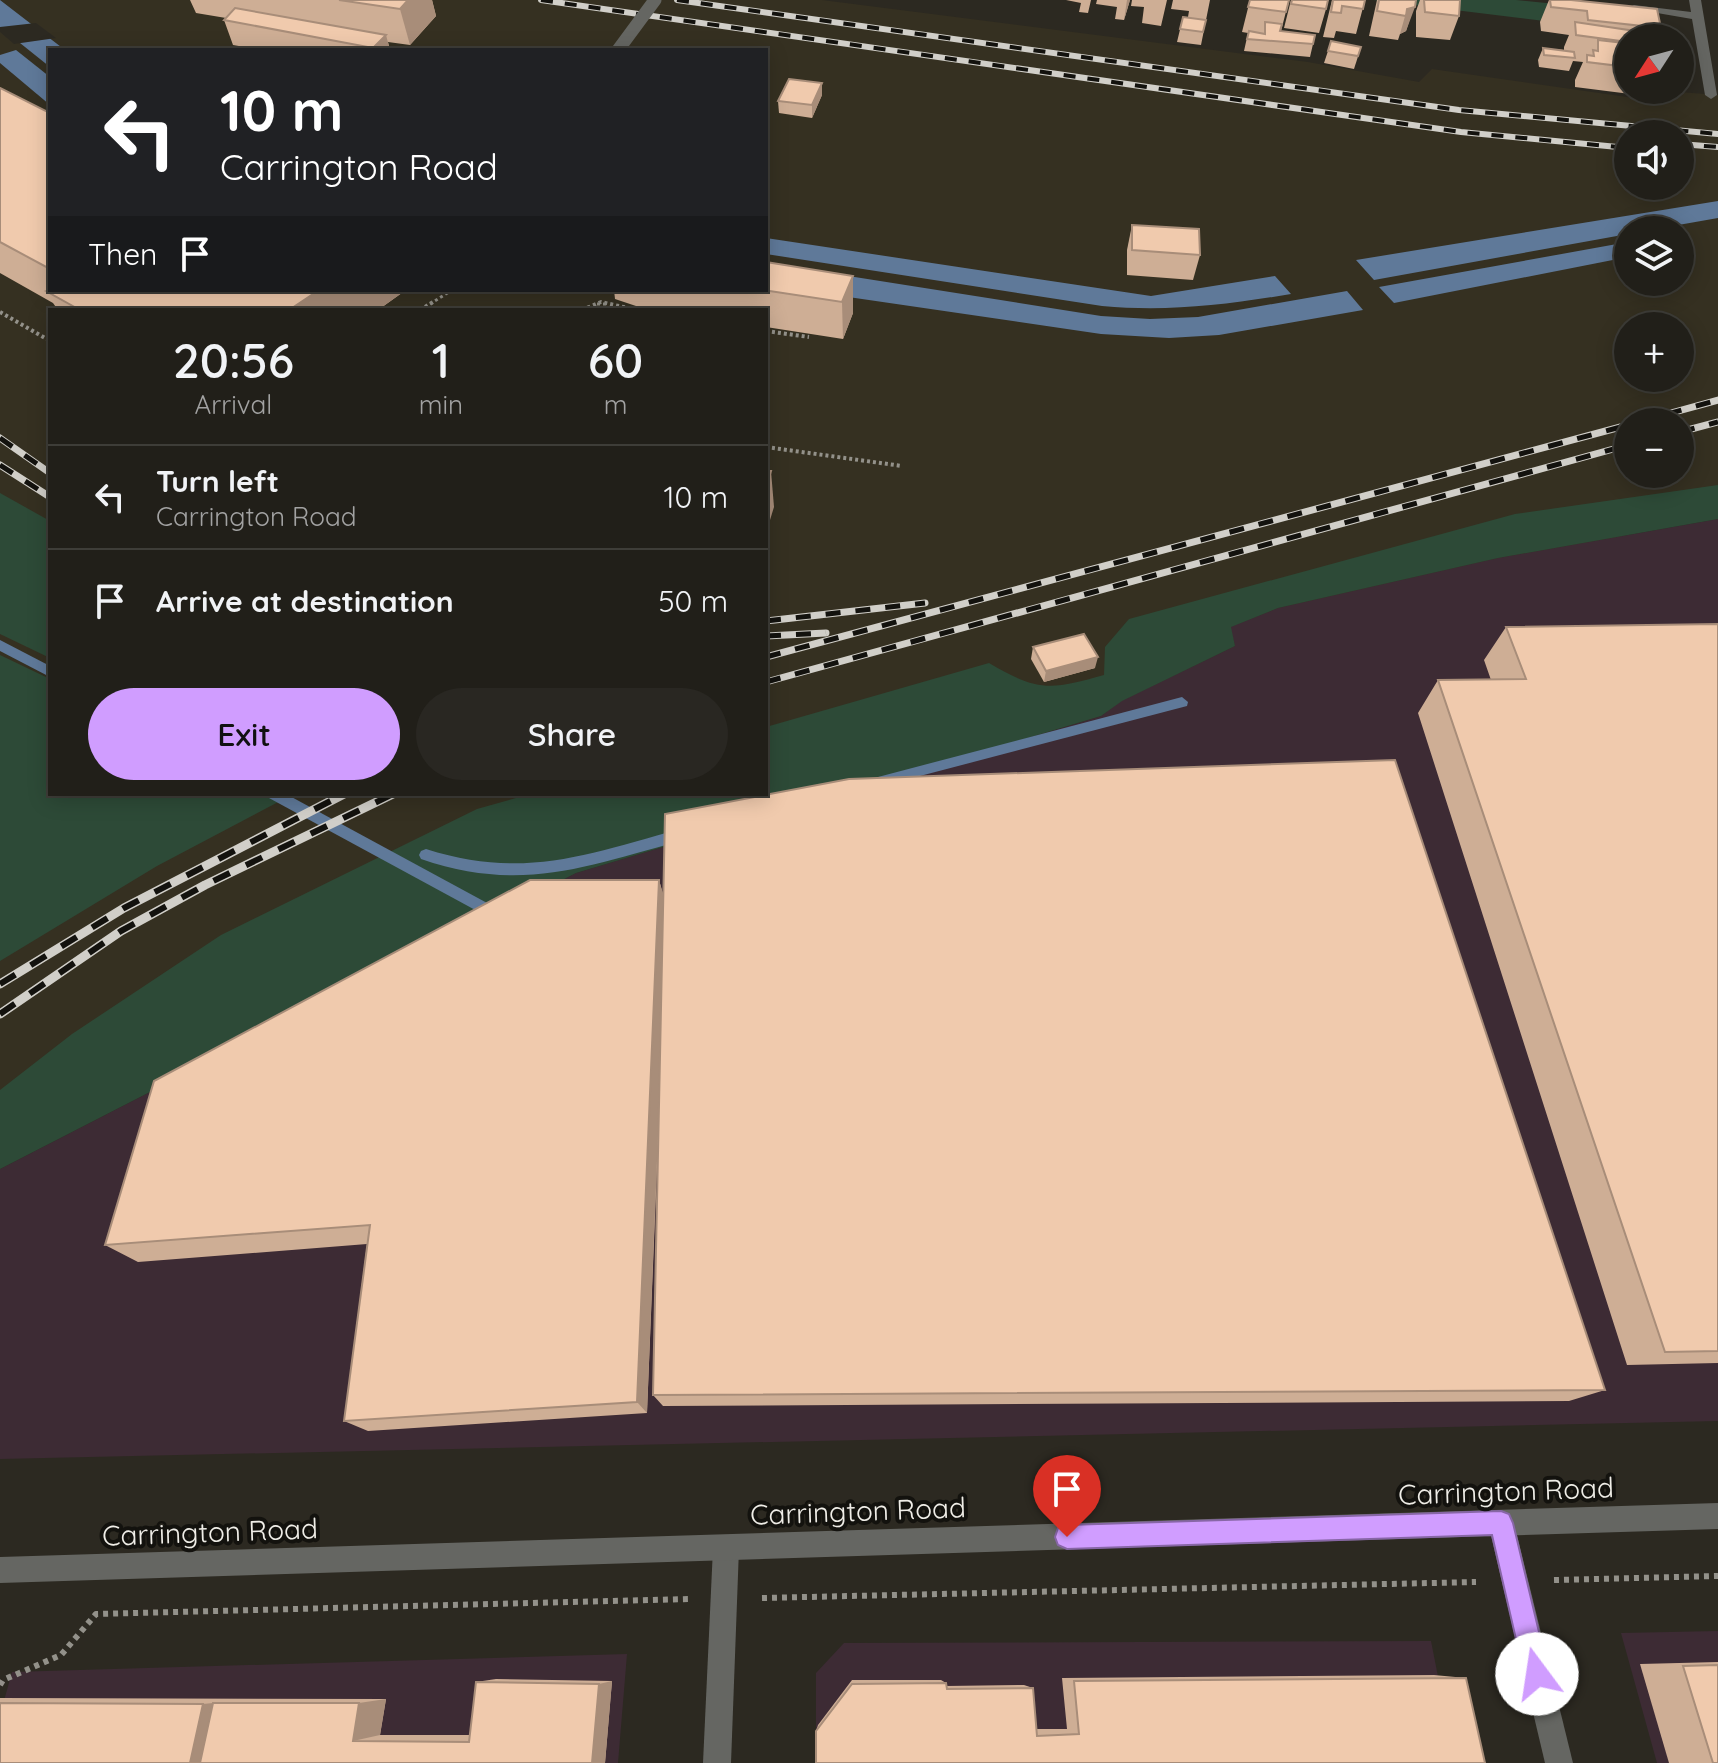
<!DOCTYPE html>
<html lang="en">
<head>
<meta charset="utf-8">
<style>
  body { margin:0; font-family:Quicksand,sans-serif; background:#292722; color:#f1f3f6; height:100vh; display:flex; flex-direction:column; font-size:30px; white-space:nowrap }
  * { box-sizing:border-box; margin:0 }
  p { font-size:26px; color:#a2a2a2 }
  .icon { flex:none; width:44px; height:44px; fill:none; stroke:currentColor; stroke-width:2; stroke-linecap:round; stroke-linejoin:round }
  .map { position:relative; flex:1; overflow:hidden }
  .panel { position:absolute; left:48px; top:308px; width:720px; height:488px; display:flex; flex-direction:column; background:#211f19; border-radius:0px; box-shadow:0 4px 20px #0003,0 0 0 2px #3e3d38 }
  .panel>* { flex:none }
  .banner { position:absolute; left:48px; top:48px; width:720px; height:244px; border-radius:0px; box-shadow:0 4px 20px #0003,0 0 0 2px #3e3d38; background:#202124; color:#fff; overflow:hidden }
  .needle { width:52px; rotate:234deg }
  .tools { position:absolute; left:1614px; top:24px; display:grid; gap:16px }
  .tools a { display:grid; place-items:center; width:80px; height:80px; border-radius:50%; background:#211f19; box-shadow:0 4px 20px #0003,0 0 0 2px #3e3d38; font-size:40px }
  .pin { position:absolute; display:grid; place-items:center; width:68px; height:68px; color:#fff; margin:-82px -34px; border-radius:50% 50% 50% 0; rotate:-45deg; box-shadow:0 0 8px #0007 }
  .pin .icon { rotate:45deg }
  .me { position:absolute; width:88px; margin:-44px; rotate:346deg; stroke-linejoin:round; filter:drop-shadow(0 0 6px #0008) }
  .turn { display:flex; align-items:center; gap:28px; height:168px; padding:0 40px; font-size:36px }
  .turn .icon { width:104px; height:104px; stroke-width:2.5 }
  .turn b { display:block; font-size:56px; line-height:68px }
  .then { display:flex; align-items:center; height:76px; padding:0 40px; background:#0003; gap:16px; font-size:30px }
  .eta { display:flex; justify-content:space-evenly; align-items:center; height:136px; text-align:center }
  .eta b { font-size:48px; font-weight:600; line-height:56px }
  .primary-button { display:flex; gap:16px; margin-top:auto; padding:16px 40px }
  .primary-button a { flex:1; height:92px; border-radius:48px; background:#d09dff; color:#111; font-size:32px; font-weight:600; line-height:92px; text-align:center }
  .primary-button a+a { background:#292722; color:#f1f3f6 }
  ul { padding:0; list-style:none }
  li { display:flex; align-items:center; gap:24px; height:104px; padding:0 40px; border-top:2px solid #3e3d38 }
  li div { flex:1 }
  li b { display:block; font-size:30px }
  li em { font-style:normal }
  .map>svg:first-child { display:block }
  .built { fill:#353021; fill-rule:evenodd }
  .industrial { fill:#3d2b34 }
  .green { fill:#2d4a37 }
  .water { fill:#5f7999 }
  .pier { fill:#2c2921 }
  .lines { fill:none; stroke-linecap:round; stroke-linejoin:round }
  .stream { fill:#5f7999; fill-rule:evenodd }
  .path-far2 { stroke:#93918a; stroke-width:3; stroke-dasharray:3 3; stroke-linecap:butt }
  .path-far1 { stroke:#93918a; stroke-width:4; stroke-dasharray:3 3; stroke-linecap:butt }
  .path { stroke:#93918a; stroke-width:6; stroke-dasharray:5 5; stroke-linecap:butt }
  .minor { fill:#656662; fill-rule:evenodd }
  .tertiary { fill:#656662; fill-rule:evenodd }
  .rail-far2-casing { stroke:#d1cfc9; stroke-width:6 }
  .rail-far1-casing { stroke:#d1cfc9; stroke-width:7 }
  .rail-casing { stroke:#d1cfc9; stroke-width:9 }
  .rail-far2 { stroke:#13120e; stroke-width:4; stroke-dasharray:12; stroke-linecap:butt }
  .rail-far1 { stroke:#13120e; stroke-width:5; stroke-dasharray:15; stroke-linecap:butt }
  .rail { stroke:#13120e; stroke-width:6; stroke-dasharray:18; stroke-linecap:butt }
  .minor-bridge { stroke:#656662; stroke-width:13 }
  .wall { fill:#ceae95 }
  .shaded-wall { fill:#a88d79 }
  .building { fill:#f0caad; stroke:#a88d79; stroke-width:2 }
  .route { fill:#d09dff; stroke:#8766a6; stroke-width:2 }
  .labels { text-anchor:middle; stroke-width:8; stroke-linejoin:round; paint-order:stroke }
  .near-street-label { font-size:28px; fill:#efede7; stroke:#13120e }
</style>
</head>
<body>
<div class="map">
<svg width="1718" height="1763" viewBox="0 0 1718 1763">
  <rect width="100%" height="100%" fill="#2c2921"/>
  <!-- built -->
  <path class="built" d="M 0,0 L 822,0 L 1308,62 L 1419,82 L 1432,69 L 1669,103 L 1667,91 L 1718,95 L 1718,519 L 1636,532 L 1122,701 L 1101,716 L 576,873 L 0,1169 ZM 50,50 L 766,50 L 766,290 L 50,290 ZM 1628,134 L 1680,134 L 1680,186 L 1628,186 ZM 1628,230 L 1680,230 L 1680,282 L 1628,282 ZM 50,310 L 766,310 L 766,794 L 50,794 ZM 1628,326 L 1680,326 L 1680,378 L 1628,378 ZM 1628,422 L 1680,422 L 1680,474 L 1628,474 Z"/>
  <!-- industrial -->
  <g class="industrial">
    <path d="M 1718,519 L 1718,1421 L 0,1459 L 0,1169 L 576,873 L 1101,716 L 1121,701 L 1235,646 L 1230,627 L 1278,608 L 1498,558 Z"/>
    <path d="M 1718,1631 L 1718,1763 L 1657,1763 L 1621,1633 Z"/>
    <path d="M 1431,1641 L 1455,1763 L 816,1763 L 816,1673 L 844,1643 Z"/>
    <path d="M 627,1654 L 618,1763 L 0,1763 L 0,1715 L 12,1672 Z"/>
  </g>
  <!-- green -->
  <g class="green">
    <path d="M 1373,0 L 1516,0 L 1654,14 L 1658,35 Z"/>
    <path d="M 1718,485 L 1718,519 L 1498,558 L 1278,608 L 1231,627 L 1235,646 L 1122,701 L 1101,716 L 576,873 L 0,1169 L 0,1090 L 72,1034 L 221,935 L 477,809 L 530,794 L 766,794 L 766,727 L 989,663 C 1038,692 1051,690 1104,675 L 1105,647 L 1129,619 L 1515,514 Z"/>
    <path d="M 0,493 L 50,521 L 50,658 L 0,634 Z"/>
    <path d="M 0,655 L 50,679 L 50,794 L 277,794 L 284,799 L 157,866 L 0,961 Z"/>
  </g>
  <!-- water -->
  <g class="water">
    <path d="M 0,0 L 65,50 L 50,50 L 50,67 L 0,27 Z"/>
    <path d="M 16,50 L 50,77 L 50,105 L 0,63 L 0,55 Z"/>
    <path d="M 1718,201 L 1718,218 L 1650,230 L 1628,230 L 1628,234 L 1374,280 L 1356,260 Z"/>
    <path d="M 766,238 L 1151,296 L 1275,276 L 1291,294 C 1226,305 1167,312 1102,306 L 766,254 Z"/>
    <path d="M 1628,242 L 1628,257 L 1394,303 L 1379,287 Z"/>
    <path d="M 766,263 L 1101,316 L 1150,319 L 1198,317 L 1347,291 L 1363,310 L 1219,335 L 1169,338 L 1101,334 L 766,285 Z"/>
  </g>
  <!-- pier -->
  <path class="pier" d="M 36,23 L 56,38 L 14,44 L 0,32 L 0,27 Z"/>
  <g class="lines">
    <!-- stream -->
    <g class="stream">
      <path d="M 0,640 L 50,666 L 50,677 L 0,651 Z"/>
      <path d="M 1182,697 L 1188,702 L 1187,706 L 878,787 L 871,782 L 878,777 Z"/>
      <path d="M 267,794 L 286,794 L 500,910 L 502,914 L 500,918 L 495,920 L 490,918 L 269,798 Z"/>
      <path d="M 680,829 L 685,831 L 687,835 L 685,839 L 680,841 C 585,867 520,893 421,859 L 419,855 L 421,851 L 426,849 C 523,880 586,855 680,829 Z"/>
    </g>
    <!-- path-far2 -->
    <g class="path-far2">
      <path d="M 430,304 L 452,290"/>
      <path d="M 597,304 L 609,304"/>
    </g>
    <!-- path-far1 -->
    <g class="path-far1">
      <path d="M 420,310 L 433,302"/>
      <path d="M 582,310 L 601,302 L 637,310"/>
      <path d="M 0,312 L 50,341"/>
      <path d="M 766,331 L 809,337"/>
      <path d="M 766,447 L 902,466"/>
    </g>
    <!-- path -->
    <g class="path">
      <path d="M 1554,1580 L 1718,1576"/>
      <path d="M 762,1598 L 1476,1582"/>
      <path d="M 0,1685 L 3,1680 L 61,1655 L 96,1614 L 688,1599"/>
    </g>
    <!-- minor -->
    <g class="minor">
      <path d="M 1689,0 L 1701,0 L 1717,95 L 1711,99 L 1705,95 L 1692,19 L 1628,8 L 1634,5 L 1691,12 Z"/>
      <path d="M 1501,1510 L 1510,1514 L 1514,1523 L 1573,1763 L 1545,1763 L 1488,1523 L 1492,1514 Z"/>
      <path d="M 726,1535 L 735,1539 L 739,1548 L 731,1763 L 703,1763 L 713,1548 L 717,1539 Z"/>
    </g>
    <!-- tertiary -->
    <path class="tertiary" d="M 1718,1503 L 1718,1529 L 0,1583 L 0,1557 Z"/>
    <!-- rail-far2 casing -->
    <g class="rail-far2-casing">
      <g id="rail-far2">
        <path d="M 541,0 L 1461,132 L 1628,148"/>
        <path d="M 677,0 L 1459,110 L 1718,134"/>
        <path d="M 1680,144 L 1718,147"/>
      </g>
    </g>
    <!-- rail-far1 casing -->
    <g class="rail-far1-casing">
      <g id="rail-far1">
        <path d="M 1638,422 L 1718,400"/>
        <path d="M 1680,432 L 1718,422"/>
        <path d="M 0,438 L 50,473"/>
        <path d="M 0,465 L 50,497"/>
        <path d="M 766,621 L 925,603"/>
        <path d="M 766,636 L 826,633"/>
        <path d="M 766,657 L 1628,425"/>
        <path d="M 766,682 L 1628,445"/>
      </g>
    </g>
    <!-- rail casing -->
    <g class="rail-casing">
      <g id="rail">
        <path d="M 0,984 L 124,908 L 344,794"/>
        <path d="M 0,1014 L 121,931 L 205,885 L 393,794"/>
      </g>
    </g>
    <!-- rail-far2 -->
    <use href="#rail-far2" class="rail-far2"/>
    <!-- rail-far1 -->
    <use href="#rail-far1" class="rail-far1"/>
    <!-- rail -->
    <use href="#rail" class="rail"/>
    <!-- minor-bridge -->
    <path class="minor-bridge" d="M 618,50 L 655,0"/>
  </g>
  <!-- wall -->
  <g class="wall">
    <path d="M 190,0 L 432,0 L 436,16 L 410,45 L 388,42 L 390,50 L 261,50 L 233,45 L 224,20 L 226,18 L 196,13 Z"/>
    <path d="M 1066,0 L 1091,0 L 1088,13 L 1079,12 L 1081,3 Z"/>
    <path d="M 1097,0 L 1130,0 L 1124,20 L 1115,19 L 1117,7 L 1096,4 Z"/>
    <path d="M 1132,0 L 1167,0 L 1161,26 L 1142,23 L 1144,7 L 1131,6 Z"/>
    <path d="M 1173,0 L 1210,0 L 1201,45 L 1177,42 L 1183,17 L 1188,17 L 1189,11 L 1171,9 Z"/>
    <path d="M 1250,0 L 1289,0 L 1281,31 L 1313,44 L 1310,57 L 1244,51 L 1248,33 L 1242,32 Z"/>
    <path d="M 1291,0 L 1326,9 L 1319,33 L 1284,28 Z"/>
    <path d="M 1332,0 L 1365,0 L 1356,34 L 1336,31 L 1334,38 L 1323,37 Z"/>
    <path d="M 1377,0 L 1416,0 L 1406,31 L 1400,34 L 1398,40 L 1369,36 Z"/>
    <path d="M 1420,0 L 1460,0 L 1459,16 L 1450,40 L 1416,37 L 1416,11 Z"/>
    <path d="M 1549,0 L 1571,0 L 1661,28 L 1656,38 L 1628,38 L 1628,90 L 1658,90 L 1654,97 L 1575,87 L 1575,80 L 1583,62 L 1573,61 L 1569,71 L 1539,67 L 1538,60 L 1543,48 L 1564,50 L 1564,47 L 1569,35 L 1541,31 L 1540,22 Z"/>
    <path d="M 1361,47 L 1354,69 L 1324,63 L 1328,51 Z"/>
    <path d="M 0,88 L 50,113 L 50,290 L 406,290 L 378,310 L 58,310 L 53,303 L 0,273 Z"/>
    <path d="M 822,95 L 812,118 L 779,113 L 778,101 Z"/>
    <path d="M 1132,225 L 1200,255 L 1193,280 L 1127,275 L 1127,250 Z"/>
    <path d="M 853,276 L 853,313 L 843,339 L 766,327 L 766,310 L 660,310 L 636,306 L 615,299 L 614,290 L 766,290 Z"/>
    <path d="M 1718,624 L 1718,1363 L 1627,1365 L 1418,713 L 1438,680 L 1491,680 L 1484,660 L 1506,627 Z"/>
    <path d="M 1033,647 L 1095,668 L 1044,682 L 1031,659 Z"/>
    <path d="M 659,880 L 663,894 L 1605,1390 L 1569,1401 L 663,1406 L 653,1395 L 659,1118 L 647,1413 L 368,1431 L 344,1421 L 367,1244 L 138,1262 L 105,1245 Z"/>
    <path d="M 1718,1662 L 1718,1763 L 1669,1763 L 1640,1664 Z"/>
    <path d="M 1434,1675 L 1466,1678 L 1485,1763 L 816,1731 L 818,1725 L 852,1680 L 941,1680 L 946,1683 L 946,1686 L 1024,1685 L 1033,1688 L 1036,1729 L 1067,1729 L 1062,1678 Z"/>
    <path d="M 496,1679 L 612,1681 L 605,1763 L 0,1763 L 0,1698 L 386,1699 L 380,1735 L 470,1735 L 476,1682 Z"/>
  </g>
  <!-- shaded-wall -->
  <g class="shaded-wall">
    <path d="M 408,0 L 432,0 L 436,16 L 410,45 L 400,9 Z"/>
    <path d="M 1127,0 L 1130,0 L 1124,20 Z"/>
    <path d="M 1415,7 L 1406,31 L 1400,34 L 1407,9 Z"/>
    <path d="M 386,35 L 390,50 L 373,50 L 373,48 Z"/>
    <path d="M 822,83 L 822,95 L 812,118 L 812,105 Z"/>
    <path d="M 853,276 L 853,313 L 843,339 L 842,302 Z"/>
    <path d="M 319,290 L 406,290 L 378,310 L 289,310 Z"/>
    <path d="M 771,471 L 774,507 L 766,533 L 766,488 Z"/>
    <path d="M 1098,657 L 1095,668 L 1044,682 L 1046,671 Z"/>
    <path d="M 659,880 L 667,908 L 647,1413 L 637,1402 Z"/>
    <path d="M 612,1681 L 605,1763 L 592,1763 L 599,1684 Z"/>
    <path d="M 386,1699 L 380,1735 L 353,1741 L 359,1703 Z"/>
    <path d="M 213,1703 L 234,1763 L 190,1763 L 203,1704 Z"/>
  </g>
  <!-- building -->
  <g class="building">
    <path d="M 339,0 L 408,0 L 400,9 Z"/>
    <path d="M 1250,0 L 1289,0 L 1286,12 L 1248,7 Z"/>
    <path d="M 1292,0 L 1328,0 L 1326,9 L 1291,4 Z"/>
    <path d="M 1333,0 L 1365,0 L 1363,9 L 1342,6 L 1341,13 L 1331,12 Z"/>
    <path d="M 1379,0 L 1416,0 L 1415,7 L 1407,9 L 1406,16 L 1377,11 Z"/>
    <path d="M 1424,0 L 1460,0 L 1459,16 L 1425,12 Z"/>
    <path d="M 1550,0 L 1571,0 L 1657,9 L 1661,28 L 1588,20 L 1587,11 L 1551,7 Z"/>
    <path d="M 235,8 L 386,35 L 373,48 L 224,20 Z"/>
    <path d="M 1183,17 L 1206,20 L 1203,32 L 1180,29 Z"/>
    <path d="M 1265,22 L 1282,24 L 1280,31 L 1315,35 L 1313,44 L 1247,39 L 1249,31 L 1265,34 Z"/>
    <path d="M 1575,22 L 1655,34 L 1656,38 L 1628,38 L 1628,42 L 1576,35 Z"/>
    <path d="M 1598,40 L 1624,43 L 1624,48 L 1628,49 L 1628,67 L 1587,62 L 1587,55 L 1594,56 L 1593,50 L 1598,51 Z"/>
    <path d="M 1331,41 L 1361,47 L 1358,56 L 1328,51 Z"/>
    <path d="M 1543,48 L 1574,52 L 1575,58 L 1544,55 Z"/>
    <path d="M 789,79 L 822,83 L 812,105 L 778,101 Z"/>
    <path d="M 0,88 L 50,113 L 50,269 L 0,242 Z"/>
    <path d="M 1132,225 L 1199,229 L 1200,255 L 1132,250 Z"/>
    <path d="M 766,262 L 853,276 L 842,302 L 763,290 L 766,290 Z"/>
    <path d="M 50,289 L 50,290 L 319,290 L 289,310 L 80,310 L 46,291 Z"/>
    <path d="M 766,471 L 771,471 L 766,488 Z"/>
    <path d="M 1718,624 L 1718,1351 L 1665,1352 L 1438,680 L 1526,679 L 1506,627 Z"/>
    <path d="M 1084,634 L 1098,657 L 1046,671 L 1033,647 Z"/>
    <path d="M 1395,760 L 1605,1390 L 653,1395 L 665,814 L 849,779 Z"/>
    <path d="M 530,880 L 659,880 L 637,1402 L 344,1421 L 370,1225 L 105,1245 L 154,1081 Z"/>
    <path d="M 1718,1665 L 1718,1763 L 1713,1763 L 1683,1666 Z"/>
    <path d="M 1466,1678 L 1485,1763 L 816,1763 L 816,1731 L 852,1684 L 946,1683 L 947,1689 L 1033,1688 L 1037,1736 L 1079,1734 L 1074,1681 Z"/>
    <path d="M 476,1682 L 599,1684 L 592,1763 L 200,1763 L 213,1703 L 359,1703 L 353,1741 L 469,1742 Z"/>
    <path d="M 0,1703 L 203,1704 L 190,1763 L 0,1763 Z"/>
  </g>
  <!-- route -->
  <path class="route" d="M 1501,1511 L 1509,1514 L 1513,1523 L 1549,1674 L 1546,1683 L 1537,1686 L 1528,1683 L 1524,1674 L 1492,1535 L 1067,1549 L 1058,1545 L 1055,1537 L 1058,1528 L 1067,1525 Z"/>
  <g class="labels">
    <!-- near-street labels -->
    <g class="near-street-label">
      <text transform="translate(1506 1491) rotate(-2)" y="10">Carrington Road</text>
      <text transform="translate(858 1511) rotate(-2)" y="10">Carrington Road</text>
      <text transform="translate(210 1532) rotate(-2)" y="10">Carrington Road</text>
    </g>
  </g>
</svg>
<div class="tools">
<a><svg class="needle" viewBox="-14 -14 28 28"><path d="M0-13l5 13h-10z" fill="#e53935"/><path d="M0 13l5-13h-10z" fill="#a2a2a2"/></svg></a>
<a><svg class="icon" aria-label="sound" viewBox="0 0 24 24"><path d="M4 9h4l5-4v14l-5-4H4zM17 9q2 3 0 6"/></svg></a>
<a><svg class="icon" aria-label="layers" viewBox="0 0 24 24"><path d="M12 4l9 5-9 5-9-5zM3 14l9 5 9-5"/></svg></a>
<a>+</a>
<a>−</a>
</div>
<div class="pin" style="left:1067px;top:1537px;background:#d93025"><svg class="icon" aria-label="arrive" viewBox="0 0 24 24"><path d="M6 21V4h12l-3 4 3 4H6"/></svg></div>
<svg class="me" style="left:1537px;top:1674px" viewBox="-20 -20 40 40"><circle r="19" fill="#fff"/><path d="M0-13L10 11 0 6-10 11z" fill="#d09dff"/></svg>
<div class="banner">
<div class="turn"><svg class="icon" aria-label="left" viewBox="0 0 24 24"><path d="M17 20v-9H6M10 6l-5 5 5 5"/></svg><div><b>10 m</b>Carrington Road</div></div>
<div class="then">Then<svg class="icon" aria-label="arrive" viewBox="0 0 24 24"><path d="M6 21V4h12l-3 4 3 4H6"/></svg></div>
</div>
<section class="panel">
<div class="eta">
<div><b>20:56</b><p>Arrival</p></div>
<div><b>1</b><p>min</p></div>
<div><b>60</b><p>m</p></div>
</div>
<ul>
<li><svg class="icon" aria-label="left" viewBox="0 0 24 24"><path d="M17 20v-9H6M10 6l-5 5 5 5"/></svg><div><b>Turn left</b><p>Carrington Road</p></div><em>10 m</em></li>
<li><svg class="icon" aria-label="arrive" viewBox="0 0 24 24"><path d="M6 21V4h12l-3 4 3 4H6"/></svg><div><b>Arrive at destination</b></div><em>50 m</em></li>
</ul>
<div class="primary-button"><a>Exit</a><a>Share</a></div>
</section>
</div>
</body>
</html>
